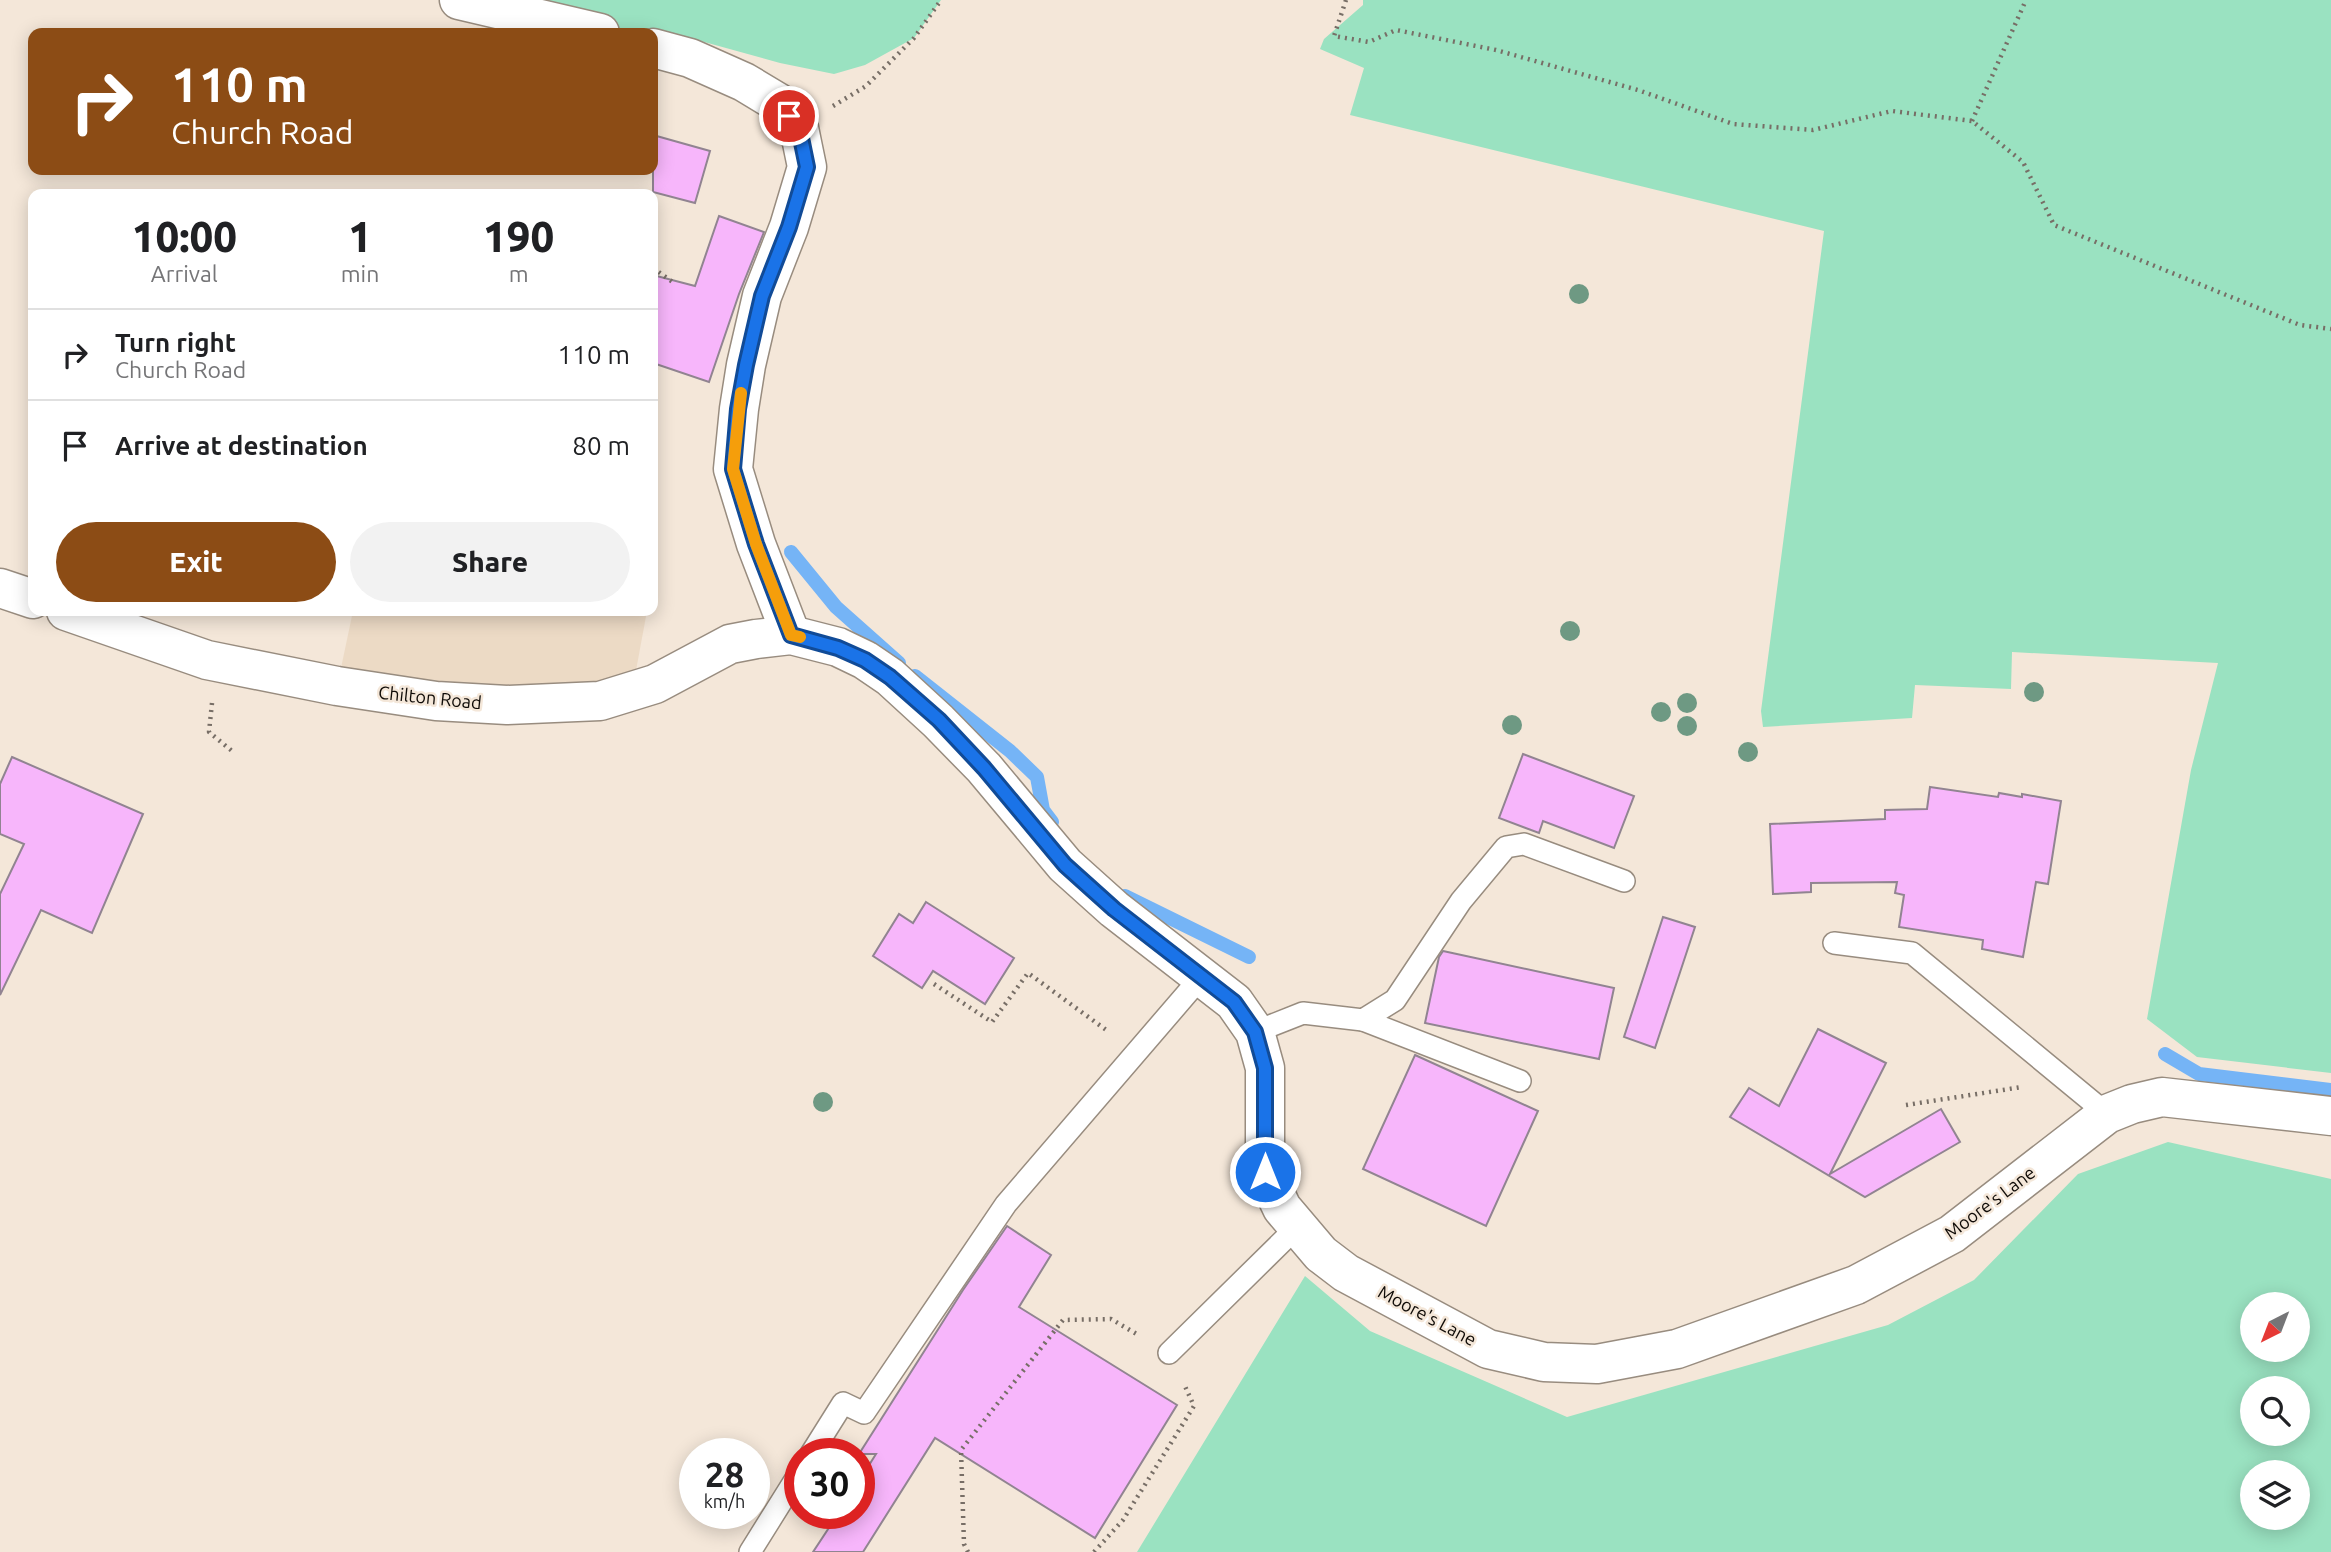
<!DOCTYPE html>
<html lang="en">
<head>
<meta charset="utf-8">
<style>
  body { margin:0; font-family:Ubuntu,sans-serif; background:#f2f2f2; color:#202124; height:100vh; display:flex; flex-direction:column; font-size:26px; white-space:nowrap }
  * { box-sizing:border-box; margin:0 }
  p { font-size:23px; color:#757577 }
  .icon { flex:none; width:38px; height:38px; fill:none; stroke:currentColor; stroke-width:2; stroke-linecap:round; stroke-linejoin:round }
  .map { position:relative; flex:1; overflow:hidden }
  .side { position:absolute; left:28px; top:189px; width:630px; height:427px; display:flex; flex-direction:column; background:#fff; border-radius:14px; box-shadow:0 4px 18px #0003 }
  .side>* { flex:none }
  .banner { position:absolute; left:28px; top:28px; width:630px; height:147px; border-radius:14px; box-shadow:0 4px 18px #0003; background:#8c4c15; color:#fff; overflow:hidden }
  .needle { width:46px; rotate:222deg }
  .controls { position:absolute; left:2240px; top:1292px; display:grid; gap:14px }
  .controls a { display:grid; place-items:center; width:70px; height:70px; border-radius:50%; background:#fff; box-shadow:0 4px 18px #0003; font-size:35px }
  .speed { position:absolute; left:679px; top:1438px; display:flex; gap:14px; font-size:35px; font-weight:700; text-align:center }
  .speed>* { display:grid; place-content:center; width:91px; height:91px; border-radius:50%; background:#fff; box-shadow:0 4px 18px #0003; line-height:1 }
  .speed small { font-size:18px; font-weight:400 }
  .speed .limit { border:10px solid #d22; background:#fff; color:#111 }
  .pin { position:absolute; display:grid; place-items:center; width:60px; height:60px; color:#fff; margin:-30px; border:4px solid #fff; border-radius:50%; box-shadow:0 2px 7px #0007 }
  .me { position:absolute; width:77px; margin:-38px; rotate:0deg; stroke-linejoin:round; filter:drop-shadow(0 0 5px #0008) }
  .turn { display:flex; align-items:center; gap:24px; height:147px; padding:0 28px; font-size:32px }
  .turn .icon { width:91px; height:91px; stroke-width:2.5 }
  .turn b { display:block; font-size:49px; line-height:60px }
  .eta { display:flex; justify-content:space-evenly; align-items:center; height:119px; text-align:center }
  .eta b { font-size:42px; font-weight:800; line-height:49px }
  .primary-button { display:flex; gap:14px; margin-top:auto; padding:14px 28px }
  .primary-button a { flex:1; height:80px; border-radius:42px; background:#8c4c15; color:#fff; font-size:28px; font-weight:800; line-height:80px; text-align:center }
  .primary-button a+a { background:#f2f2f2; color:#202124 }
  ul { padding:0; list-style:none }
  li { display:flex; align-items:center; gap:21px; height:91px; padding:0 28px; border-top:2px solid #e0e0e0 }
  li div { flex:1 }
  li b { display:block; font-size:26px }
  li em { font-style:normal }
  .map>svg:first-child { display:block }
  .built { fill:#ecdac5 }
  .green { fill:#9ae2c1; fill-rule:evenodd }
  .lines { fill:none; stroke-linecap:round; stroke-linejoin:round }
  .stream { stroke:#75b4f6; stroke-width:14 }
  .building { fill:#f7b6fb; stroke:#918491; stroke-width:2 }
  .lane-casing { stroke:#988c7f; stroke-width:24 }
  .street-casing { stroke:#988c7f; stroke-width:41 }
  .path { stroke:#776e66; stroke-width:4.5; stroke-dasharray:2 5; stroke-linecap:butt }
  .lane { stroke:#fff; stroke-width:21 }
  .street { stroke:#fff; stroke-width:38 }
  .tree { fill:#6e9983 }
  .route-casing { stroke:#114b97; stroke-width:18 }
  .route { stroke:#1a73e8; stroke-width:12 }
  .slow { stroke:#f59e0b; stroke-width:12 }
  .labels { text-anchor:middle; stroke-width:5; stroke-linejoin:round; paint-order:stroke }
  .street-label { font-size:18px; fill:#0f0b07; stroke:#f4e7d9 }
</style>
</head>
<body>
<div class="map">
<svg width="2331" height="1552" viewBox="0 0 2331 1552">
  <rect width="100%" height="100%" fill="#f4e7d9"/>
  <!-- built -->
  <path class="built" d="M 353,611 L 647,611 L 632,692 L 337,687 Z"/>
  <!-- green -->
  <g class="green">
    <path d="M 459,0 L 941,0 L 914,38 L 865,65 L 834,74 L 780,63 L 697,40 L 653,33 L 600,33 Z"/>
    <path d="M 1363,0 L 2331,0 L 2331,1073 L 2197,1057 L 2147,1019 L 2191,770 L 2218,663 L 2012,652 L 2011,689 L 1915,685 L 1912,718 L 1763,727 L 1761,711 L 1824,231 L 1350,115 L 1364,68 L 1320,49 L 1324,39 L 1363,5 Z"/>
    <path d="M 2168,1142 L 2331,1179 L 2331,1552 L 1137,1552 L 1305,1276 L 1370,1331 L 1567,1417 L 1888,1325 L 1974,1280 L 2078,1174 ZM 2252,1304 L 2298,1304 L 2298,1349 L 2252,1349 ZM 2252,1388 L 2298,1388 L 2298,1433 L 2252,1433 ZM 2252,1472 L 2298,1472 L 2298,1517 L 2252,1517 Z"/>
  </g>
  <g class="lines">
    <!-- stream -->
    <g class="stream">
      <path d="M 791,552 L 836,607 L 899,663"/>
      <path d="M 915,676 L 1010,751 L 1037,777 L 1043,810 L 1052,822"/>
      <path d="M 1125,896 L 1249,957"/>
      <path d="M 2165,1054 L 2199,1074 L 2331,1090"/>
    </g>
  </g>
  <!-- building -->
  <g class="building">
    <path d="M 653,135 L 710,151 L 695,203 L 653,192 Z"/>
    <path d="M 719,216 L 764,232 L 739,294 L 709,382 L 653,363 L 653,275 L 695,286 Z"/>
    <path d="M 1523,754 L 1634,796 L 1614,848 L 1543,821 L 1539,833 L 1499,818 Z"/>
    <path d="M 12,757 L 143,814 L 92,933 L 41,910 L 0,995 L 0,894 L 24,844 L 0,834 L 0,784 Z"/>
    <path d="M 1930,787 L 1998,797 L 1999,793 L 2022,797 L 2022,794 L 2061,801 L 2048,884 L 2036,882 L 2023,957 L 1982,949 L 1983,940 L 1899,927 L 1904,895 L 1895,893 L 1897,882 L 1811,883 L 1811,892 L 1773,894 L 1770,824 L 1885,819 L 1885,810 L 1927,809 Z"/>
    <path d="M 926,902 L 1014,958 L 985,1004 L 933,971 L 922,988 L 873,956 L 899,914 L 913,923 Z"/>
    <path d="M 1663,917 L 1695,927 L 1655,1048 L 1624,1037 Z"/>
    <path d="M 1443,951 L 1614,988 L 1599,1059 L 1425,1023 L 1439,957 Z"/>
    <path d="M 1818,1029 L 1886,1063 L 1830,1174 L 1941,1109 L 1960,1142 L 1865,1197 L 1730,1117 L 1749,1088 L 1779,1106 Z"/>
    <path d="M 1415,1055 L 1538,1111 L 1486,1226 L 1363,1169 Z"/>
    <path d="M 1007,1226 L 1051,1255 L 1019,1307 L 1177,1405 L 1095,1538 L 935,1438 L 863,1552 L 813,1552 L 838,1514 L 859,1514 L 859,1481 L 876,1454 L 859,1454 L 963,1290 Z"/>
  </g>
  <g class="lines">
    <!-- lane casing -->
    <g class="lane-casing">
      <g id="lane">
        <path d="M 1834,943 L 1912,953 L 2107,1114"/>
        <path d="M 1363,1020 L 1520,1081"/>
        <path d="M 1255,1032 L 1303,1013 L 1363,1020 L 1395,1000 L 1461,901 L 1506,847 L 1524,844 L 1624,881"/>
        <path d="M 1169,1353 L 1297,1227"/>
        <path d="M 811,1454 L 843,1403 L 864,1413 L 1006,1204 L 1202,976"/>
        <path d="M 750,1552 L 800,1472"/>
      </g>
    </g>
    <!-- street casing -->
    <g class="street-casing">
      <g id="street">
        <path d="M 459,0 L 600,33"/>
        <path d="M 653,48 L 690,58 L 744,82 L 779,103 L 799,128 L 807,167 L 789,227 L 762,296 L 746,365 L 739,409 L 733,469 L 756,544 L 791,635"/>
        <path d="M 0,588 L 33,599"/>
        <path d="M 66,611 L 207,660 L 337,686 L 436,701 L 507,705 L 600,701 L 655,684 L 730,644 L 756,639 L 791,635 L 838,647 L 865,660 L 890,677 L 938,721 L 984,768 L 1065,865 L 1114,909 L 1234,1002 L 1255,1032 L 1265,1068 L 1265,1172 L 1282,1208 L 1321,1254 L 1346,1273 L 1488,1349 L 1544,1362 L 1597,1364 L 1677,1349 L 1856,1285 L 1952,1234 L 2107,1114 L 2132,1104 L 2162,1097 L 2331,1116"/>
      </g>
    </g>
    <!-- path -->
    <g class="path">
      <path d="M 1346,0 L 1334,36 L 1369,42 L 1396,30 L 1496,50 L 1638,90 L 1733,124 L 1813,130 L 1892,111 L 1972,121 L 2023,162 L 2054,225 L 2300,325 L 2331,329"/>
      <path d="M 833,106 L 866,86 L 914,38 L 941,0"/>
      <path d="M 1972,121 L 2026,0"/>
      <path d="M 653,268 L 674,283"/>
      <path d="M 212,703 L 209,732 L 232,751"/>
      <path d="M 934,984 L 992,1022 L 1028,973 L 1109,1032"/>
      <path d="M 1906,1105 L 2022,1087"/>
      <path d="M 968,1552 L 964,1544 L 961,1450 L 1063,1320 L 1111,1319 L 1140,1336"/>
      <path d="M 1094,1552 L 1123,1520 L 1194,1406 L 1184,1384"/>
    </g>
    <!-- lane -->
    <use href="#lane" class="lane"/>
    <!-- street -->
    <use href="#street" class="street"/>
  </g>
  <!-- trees -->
  <g class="tree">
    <circle cx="1579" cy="294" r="10"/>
    <circle cx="1570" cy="631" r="10"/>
    <circle cx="2034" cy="692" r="10"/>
    <circle cx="1687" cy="703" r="10"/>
    <circle cx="1661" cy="712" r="10"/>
    <circle cx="1512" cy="725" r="10"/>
    <circle cx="1687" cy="726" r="10"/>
    <circle cx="1748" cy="752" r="10"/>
    <circle cx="823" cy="1102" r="10"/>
  </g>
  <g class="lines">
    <!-- route casing -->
    <g class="route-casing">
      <path id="route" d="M 789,116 L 799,128 L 807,167 L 789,227 L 762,296 L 746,365 L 738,409 L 733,469 L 756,544 L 791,635 L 838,648 L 865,660 L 890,677 L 939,720 L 984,768 L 1065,865 L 1114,909 L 1234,1002 L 1255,1032 L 1265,1068 L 1265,1172"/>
    </g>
    <!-- route -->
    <use href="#route" class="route"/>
    <!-- slow -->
    <path class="slow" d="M 741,393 L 733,469 L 756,544 L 791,635 L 800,637"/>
  </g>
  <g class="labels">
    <!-- street labels -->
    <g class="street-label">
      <text transform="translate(430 698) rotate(6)" y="6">Chilton Road</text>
      <text transform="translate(1990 1203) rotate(-37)" y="6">Moore's Lane</text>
      <text transform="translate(1427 1316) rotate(28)" y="6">Moore's Lane</text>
    </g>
  </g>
</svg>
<div class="controls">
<a><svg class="needle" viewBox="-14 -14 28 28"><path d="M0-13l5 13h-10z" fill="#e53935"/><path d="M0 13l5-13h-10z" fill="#757577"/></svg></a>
<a><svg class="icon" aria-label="search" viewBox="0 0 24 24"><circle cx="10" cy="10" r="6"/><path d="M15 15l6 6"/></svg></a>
<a><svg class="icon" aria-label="layers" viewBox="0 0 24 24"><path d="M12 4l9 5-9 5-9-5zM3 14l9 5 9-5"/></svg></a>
</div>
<div class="speed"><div>28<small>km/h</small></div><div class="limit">30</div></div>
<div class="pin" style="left:789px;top:116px;background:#d93025"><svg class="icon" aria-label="arrive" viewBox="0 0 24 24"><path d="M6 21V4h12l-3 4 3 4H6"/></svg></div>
<svg class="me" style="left:1265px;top:1172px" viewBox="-20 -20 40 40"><circle r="17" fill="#1a73e8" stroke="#fff" stroke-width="3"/><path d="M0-11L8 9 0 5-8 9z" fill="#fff"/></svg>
<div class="banner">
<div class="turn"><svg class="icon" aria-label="right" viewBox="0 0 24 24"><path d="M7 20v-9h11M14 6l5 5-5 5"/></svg><div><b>110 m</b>Church Road</div></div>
</div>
<section class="side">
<div class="eta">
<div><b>10:00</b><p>Arrival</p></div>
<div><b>1</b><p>min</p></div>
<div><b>190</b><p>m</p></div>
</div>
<ul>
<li><svg class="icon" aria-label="right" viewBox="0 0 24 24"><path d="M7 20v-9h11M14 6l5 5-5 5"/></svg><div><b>Turn right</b><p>Church Road</p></div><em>110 m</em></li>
<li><svg class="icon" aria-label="arrive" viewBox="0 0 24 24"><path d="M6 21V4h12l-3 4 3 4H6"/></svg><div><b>Arrive at destination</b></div><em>80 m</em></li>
</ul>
<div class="primary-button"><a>Exit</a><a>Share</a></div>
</section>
</div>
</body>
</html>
